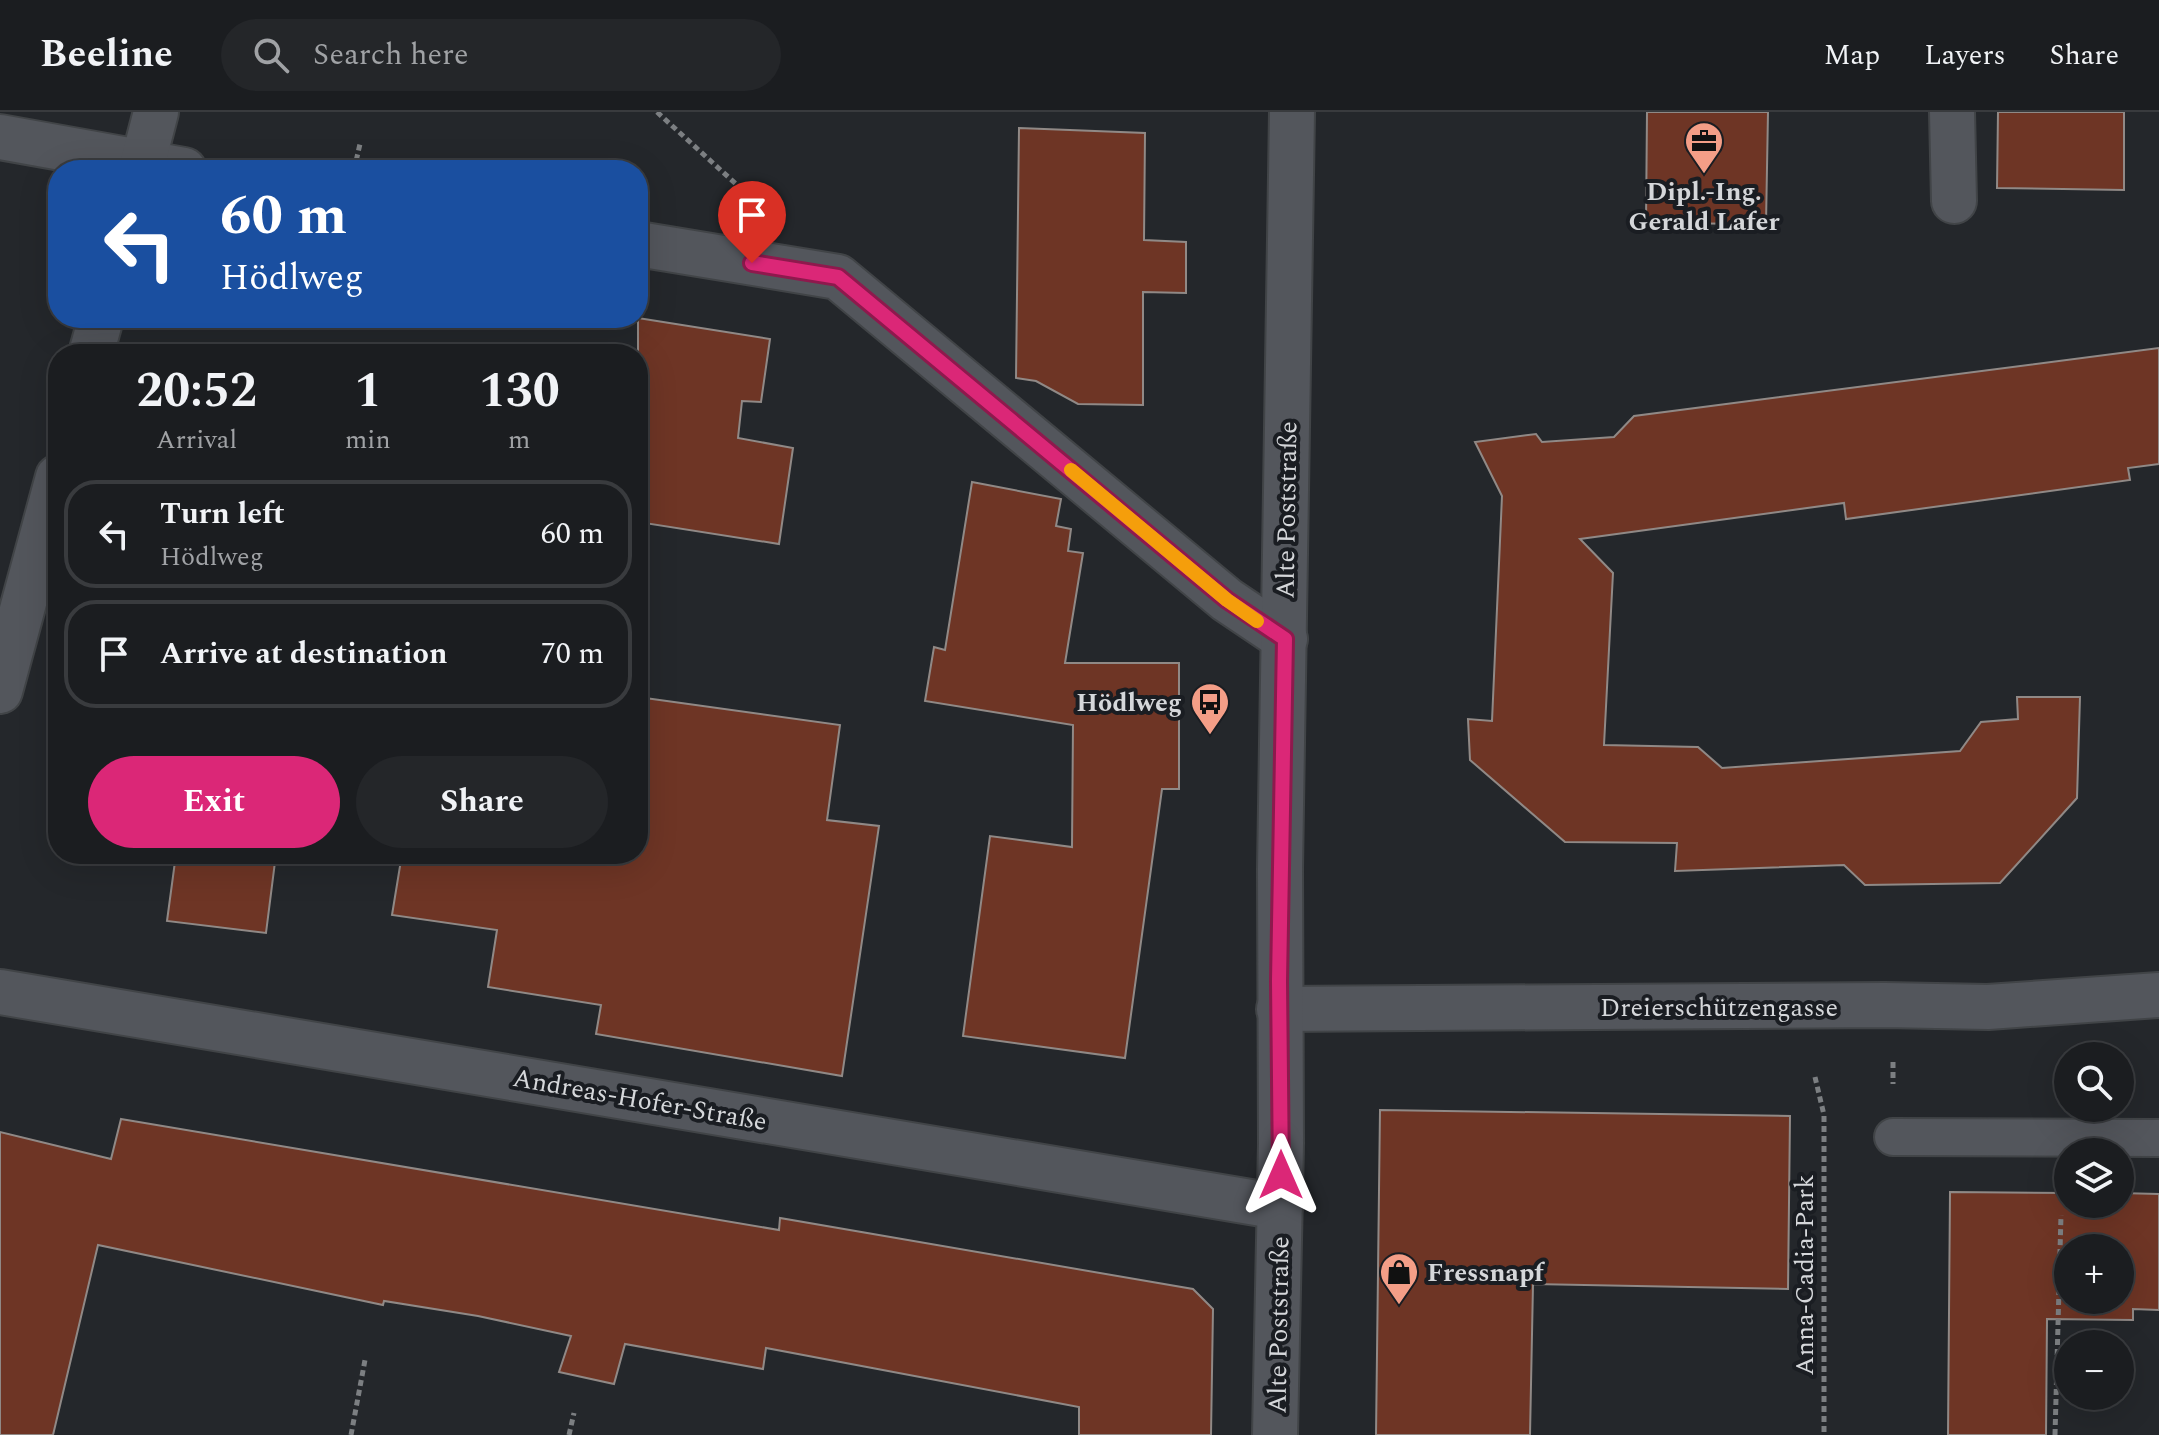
<!DOCTYPE html>
<html lang="en">
<head>
<meta charset="utf-8">
<style>
  body { margin:0; font-family:Spectral,serif; background:#242629; color:#f1f3f6; height:100vh; display:flex; flex-direction:column; font-size:30px; white-space:nowrap }
  * { box-sizing:border-box; margin:0 }
  p { font-size:26px; color:#a0a2a5 }
  .icon { flex:none; width:44px; height:44px; fill:none; stroke:currentColor; stroke-width:2; stroke-linecap:round; stroke-linejoin:round }
  .map { position:relative; flex:1; overflow:hidden }
  .drawer { position:absolute; left:48px; top:232px; width:600px; height:520px; display:flex; flex-direction:column; background:#1b1d20; border-radius:32px; box-shadow:0 8px 32px #0002,0 0 0 2px #393b3e }
  .drawer>* { flex:none }
  .top-card { position:absolute; left:48px; top:48px; width:600px; height:168px; border-radius:32px; box-shadow:0 8px 32px #0002,0 0 0 2px #393b3e; background:#1a4fa0; color:#fff; overflow:hidden }
  .fabs { position:absolute; left:2054px; top:930px; display:grid; gap:16px }
  .fabs a { display:grid; place-items:center; width:80px; height:80px; border-radius:50%; background:#1b1d20; box-shadow:0 8px 32px #0002,0 0 0 2px #393b3e; font-size:40px }
  .pin { position:absolute; display:grid; place-items:center; width:68px; height:68px; color:#fff; margin:-82px -34px; border-radius:50% 50% 50% 0; rotate:-45deg; box-shadow:0 0 8px #0007 }
  .pin .icon { rotate:45deg }
  .me { position:absolute; width:88px; margin:-44px; rotate:0deg; stroke-linejoin:round; filter:drop-shadow(0 0 6px #0008) }
  .turn { display:flex; align-items:center; gap:28px; height:168px; padding:0 40px; font-size:36px }
  .turn .icon { width:104px; height:104px; stroke-width:2.5 }
  .turn b { display:block; font-size:56px; line-height:68px }
  .eta { display:flex; justify-content:space-evenly; align-items:center; height:136px; text-align:center }
  .eta b { font-size:48px; font-weight:700; line-height:56px }
  .action { display:flex; gap:16px; margin-top:auto; padding:16px 40px }
  .action a { flex:1; height:92px; border-radius:48px; background:#db2777; color:#fff; font-size:32px; font-weight:700; line-height:92px; text-align:center }
  .action a+a { background:#242629; color:#f1f3f6 }
  ul { padding:0; list-style:none }
  li { display:flex; align-items:center; gap:24px; height:108px; margin:0 16px 12px; padding:0 24px; border:4px solid #393b3e; border-radius:32px }
  li div { flex:1 }
  li b { display:block; font-size:30px }
  li em { font-style:normal }
  header { display:flex; align-items:center; gap:48px; box-sizing:border-box; height:112px; padding:0 40px; background:#1b1d20; border-bottom:2px solid #393b3e }
  header strong { font-size:38px }
  nav { display:flex; gap:44px; margin-inline-start:auto; font-size:28px }
  .search { width:560px; height:72px; background:#242629; display:flex; align-items:center; gap:20px; box-sizing:border-box; padding:0 28px; border-radius:44px; color:#a0a2a5; font-size:30px }
  .map>svg:first-child { display:block }
  .building { fill:#6e3525; stroke:#908986; stroke-width:2; fill-rule:evenodd }
  .lines { fill:none; stroke-linecap:round; stroke-linejoin:round }
  .lane-casing { stroke:#414447; stroke-width:40 }
  .street-casing { stroke:#414447; stroke-width:48 }
  .secondary-casing { stroke:#414447; stroke-width:48 }
  .path { stroke:#7c7f82; stroke-width:5; stroke-dasharray:6 4; stroke-linecap:butt }
  .lane { stroke:#53565c; stroke-width:36 }
  .street { stroke:#53565c; stroke-width:44 }
  .secondary { stroke:#53565c; stroke-width:44 }
  .route-casing { stroke:#8e194d; stroke-width:20 }
  .route { stroke:#db2777; stroke-width:14 }
  .slow { stroke:#f59e0b; stroke-width:14 }
  .labels { text-anchor:middle; stroke-width:8; stroke-linejoin:round; paint-order:stroke }
  .poi-label { font-size:26px; font-weight:bold; fill:#d5d7da; stroke:#1a1d22 }
  .street-label { font-size:26px; fill:#d5d7da; stroke:#1a1d22 }
</style>
</head>
<body>
<header>
<strong>Beeline</strong>
<div class="search"><svg class="icon" aria-label="search" viewBox="0 0 24 24"><circle cx="10" cy="10" r="6"/><path d="M15 15l6 6"/></svg>Search here</div>
<nav><a>Map</a><a>Layers</a><a>Share</a></nav>
</header>
<div class="map">
<svg width="2159" height="1323" viewBox="0 0 2159 1323">
  <rect width="100%" height="100%" fill="#24272b"/>
  <!-- building -->
  <g class="building">
    <path d="M 1647,0 L 1768,0 L 1766,112 L 1646,111 Z"/>
    <path d="M 1998,0 L 2124,0 L 2124,78 L 1997,76 Z"/>
    <path d="M 1019,16 L 1145,21 L 1144,128 L 1186,130 L 1186,181 L 1143,180 L 1143,293 L 1078,292 L 1036,269 L 1016,266 Z"/>
    <path d="M 638,206 L 770,227 L 761,290 L 742,289 L 738,326 L 793,336 L 779,432 L 638,410 Z"/>
    <path d="M 2159,236 L 2159,352 L 2128,356 L 2130,368 L 1846,407 L 1844,391 L 1580,427 L 1613,461 L 1604,633 L 1698,635 L 1722,656 L 1960,639 L 1981,610 L 2018,607 L 2017,585 L 2080,585 L 2077,686 L 2000,771 L 1865,773 L 1844,753 L 1675,759 L 1677,731 L 1565,730 L 1470,648 L 1468,607 L 1492,609 L 1502,384 L 1475,330 L 1536,322 L 1542,330 L 1614,325 L 1634,304 Z"/>
    <path d="M 972,370 L 1061,387 L 1056,414 L 1071,417 L 1068,439 L 1083,441 L 1065,551 L 1179,551 L 1179,677 L 1162,677 L 1125,946 L 963,924 L 990,724 L 1072,735 L 1073,613 L 925,589 L 934,535 L 945,538 Z"/>
    <path d="M 638,585 L 840,613 L 827,708 L 879,714 L 842,964 L 596,922 L 601,893 L 488,875 L 497,818 L 392,803 L 402,742 L 638,742 Z"/>
    <path d="M 176,742 L 276,742 L 266,821 L 167,809 Z"/>
    <path d="M 1380,998 L 1790,1004 L 1788,1177 L 1533,1172 L 1530,1323 L 1376,1323 Z"/>
    <path d="M 121,1007 L 779,1118 L 780,1106 L 1193,1177 L 1213,1197 L 1211,1323 L 1079,1323 L 1079,1295 L 766,1236 L 763,1257 L 625,1232 L 614,1272 L 559,1260 L 571,1224 L 478,1204 L 384,1189 L 383,1193 L 98,1133 L 53,1323 L 0,1323 L 0,1020 L 111,1047 Z"/>
    <path d="M 1950,1080 L 2068,1081 L 2068,1092 L 2120,1092 L 2120,1081 L 2159,1082 L 2159,1198 L 2133,1197 L 2133,1208 L 2047,1207 L 2046,1323 L 1948,1323 ZM 2068,1136 L 2120,1136 L 2120,1188 L 2068,1188 Z"/>
  </g>
  <g class="lines">
    <!-- lane casing -->
    <g class="lane-casing">
      <path id="lane" d="M 1893,1025 L 2159,1026"/>
    </g>
    <!-- street casing -->
    <g class="street-casing">
      <g id="street">
        <path d="M 1952,0 L 1954,89"/>
        <path d="M 0,25 L 184,58"/>
        <path d="M 141,58 L 156,0"/>
        <path d="M 638,132 L 838,165 L 1227,488 L 1285,527"/>
        <path d="M 91,242 L 101,206"/>
        <path d="M 0,579 L 58,365"/>
        <path d="M 0,880 L 1280,1095"/>
        <path d="M 1279,897 L 1885,893 L 1988,895 L 2159,883"/>
      </g>
    </g>
    <!-- secondary casing -->
    <g class="secondary-casing">
      <path id="secondary" d="M 1275,1323 L 1281,1031 L 1280,757 L 1292,0"/>
    </g>
    <!-- path -->
    <g class="path">
      <path d="M 657,0 L 760,94"/>
      <path d="M 354,58 L 360,32"/>
      <path d="M 1893,950 L 1893,972"/>
      <path d="M 1815,965 L 1824,1003 L 1824,1323"/>
      <path d="M 351,1323 L 365,1248"/>
      <path d="M 569,1323 L 574,1301"/>
      <path d="M 2055,1323 L 2061,1103"/>
    </g>
    <!-- lane -->
    <use href="#lane" class="lane"/>
    <!-- street -->
    <use href="#street" class="street"/>
    <!-- secondary -->
    <use href="#secondary" class="secondary"/>
  </g>
  <g class="lines">
    <!-- route casing -->
    <g class="route-casing">
      <path id="route" d="M 752,151 L 838,165 L 1227,488 L 1285,527 L 1279,869 L 1281,1063"/>
    </g>
    <!-- route -->
    <use href="#route" class="route"/>
    <!-- slow -->
    <path class="slow" d="M 1071,358 L 1227,488 L 1257,509"/>
  </g>
  <!-- icons -->
  <defs>
    <g id="office-pin" transform="scale(2)"><path d="M0 17L-7.5 6A9.5 9.5 0 1 1 7.5 6Z" fill="#f49e87" stroke="#1a1d22"/><path d="M-6-3h4V-5.5h4V-3h4V5H-6ZM-1-4.5V-3h2v-1.5ZM-6 0V1H6V0Z" fill="#111"/></g>
    <g id="bus-pin" transform="scale(2)"><path d="M0 17L-7.5 6A9.5 9.5 0 1 1 7.5 6Z" fill="#f49e87" stroke="#1a1d22"/><path d="M-5-6H5V4H4V6H2V4H-2V6H-4V4H-5ZM-3.5-4V0h7V-4ZM-3.5 1.2v1.5H-2V1.2ZM2 1.2v1.5H3.5V1.2Z" fill="#111"/></g>
    <g id="shop-pin" transform="scale(2)"><path d="M0 17L-7.5 6A9.5 9.5 0 1 1 7.5 6Z" fill="#f49e87" stroke="#1a1d22"/><path d="M-5-2.5h2.3a2.7 3.5 0 0 1 5.4 0H5L5.5 6h-11ZM-1.5-2.5h3a1.5 2.3 0 0 0-3 0Z" fill="#111"/></g>
  </defs>
  <g fill-rule="evenodd">
    <use href="#office-pin" x="1704" y="29"/>
    <use href="#bus-pin" x="1210" y="590"/>
    <use href="#shop-pin" x="1399" y="1160"/>
  </g>
  <g class="labels">
    <!-- poi labels -->
    <g class="poi-label">
      <text x="1704" y="88">Dipl.-Ing.<tspan x="1704" dy="30">Gerald Lafer</tspan></text>
      <text x="1182" y="599" text-anchor="end">Hödlweg</text>
      <text x="1427" y="1169" text-anchor="start">Fressnapf</text>
    </g>
    <!-- street labels -->
    <g class="street-label">
      <text transform="translate(1286 398) rotate(-89)" y="9">Alte Poststraße</text>
      <text x="1719" y="904">Dreierschützengasse</text>
      <text transform="translate(640 987) rotate(10)" y="9">Andreas-Hofer-Straße</text>
      <text transform="translate(1804 1163) rotate(-90)" y="9">Anna-Cadia-Park</text>
      <text transform="translate(1278 1213) rotate(-89)" y="9">Alte Poststraße</text>
    </g>
  </g>
</svg>
<div class="fabs">
<a><svg class="icon" aria-label="search" viewBox="0 0 24 24"><circle cx="10" cy="10" r="6"/><path d="M15 15l6 6"/></svg></a>
<a><svg class="icon" aria-label="layers" viewBox="0 0 24 24"><path d="M12 4l9 5-9 5-9-5zM3 14l9 5 9-5"/></svg></a>
<a>+</a>
<a>−</a>
</div>
<div class="pin" style="left:752px;top:151px;background:#d93025"><svg class="icon" aria-label="arrive" viewBox="0 0 24 24"><path d="M6 21V4h12l-3 4 3 4H6"/></svg></div>
<svg class="me" style="left:1281px;top:1063px" viewBox="-20 -20 40 40"><path d="M0-17L14 15 0 8-14 15z" fill="#db2777" stroke="#fff" stroke-width="4"/></svg>
<div class="top-card">
<div class="turn"><svg class="icon" aria-label="left" viewBox="0 0 24 24"><path d="M17 20v-9H6M10 6l-5 5 5 5"/></svg><div><b>60 m</b>Hödlweg</div></div>
</div>
<section class="drawer">
<div class="eta">
<div><b>20:52</b><p>Arrival</p></div>
<div><b>1</b><p>min</p></div>
<div><b>130</b><p>m</p></div>
</div>
<ul>
<li><svg class="icon" aria-label="left" viewBox="0 0 24 24"><path d="M17 20v-9H6M10 6l-5 5 5 5"/></svg><div><b>Turn left</b><p>Hödlweg</p></div><em>60 m</em></li>
<li><svg class="icon" aria-label="arrive" viewBox="0 0 24 24"><path d="M6 21V4h12l-3 4 3 4H6"/></svg><div><b>Arrive at destination</b></div><em>70 m</em></li>
</ul>
<div class="action"><a>Exit</a><a>Share</a></div>
</section>
</div>
</body>
</html>
